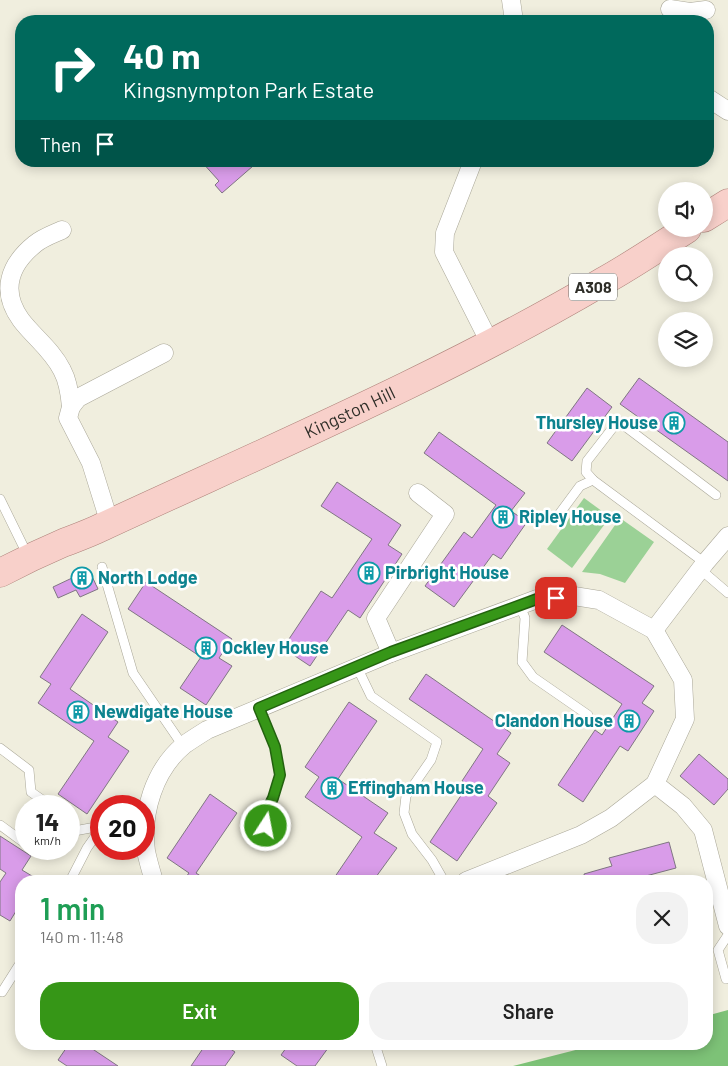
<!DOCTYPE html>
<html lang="en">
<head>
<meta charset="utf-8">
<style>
  body { margin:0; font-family:Barlow,sans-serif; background:#f2f2f2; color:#222; height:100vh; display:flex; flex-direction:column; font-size:19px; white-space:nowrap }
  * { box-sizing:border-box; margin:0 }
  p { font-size:16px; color:#767676 }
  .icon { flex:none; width:28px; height:28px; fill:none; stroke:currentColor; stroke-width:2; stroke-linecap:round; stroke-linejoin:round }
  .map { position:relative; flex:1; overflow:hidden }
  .side { position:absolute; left:15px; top:875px; width:698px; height:175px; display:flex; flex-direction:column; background:#fff; border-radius:20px; box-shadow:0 2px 12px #0003 }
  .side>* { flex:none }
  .guide { position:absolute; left:15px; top:15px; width:699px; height:152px; border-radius:20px; box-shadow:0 2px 12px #0003; background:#00695c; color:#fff; overflow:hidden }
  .buttons { position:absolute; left:658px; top:182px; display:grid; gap:10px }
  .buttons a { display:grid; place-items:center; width:55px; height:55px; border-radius:50%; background:#fff; box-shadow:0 2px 12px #0003; font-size:25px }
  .speed { position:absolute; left:15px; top:795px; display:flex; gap:10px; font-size:25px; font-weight:700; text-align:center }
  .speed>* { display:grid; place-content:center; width:65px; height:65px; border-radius:50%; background:#fff; box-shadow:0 2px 12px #0003; line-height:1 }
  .speed small { font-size:12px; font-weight:400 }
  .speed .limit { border:8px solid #d22; background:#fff; color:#111 }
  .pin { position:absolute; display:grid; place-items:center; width:42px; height:42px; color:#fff; margin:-21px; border-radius:10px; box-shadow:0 2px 8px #0006 }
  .me { position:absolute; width:55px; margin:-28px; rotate:11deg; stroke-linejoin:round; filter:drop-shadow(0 0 4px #0008) }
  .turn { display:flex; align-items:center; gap:18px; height:105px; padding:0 25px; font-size:22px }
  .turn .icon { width:65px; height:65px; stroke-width:2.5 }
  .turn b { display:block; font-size:35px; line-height:42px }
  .then { display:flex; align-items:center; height:48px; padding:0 25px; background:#0003; gap:10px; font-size:19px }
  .round { display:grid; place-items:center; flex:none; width:52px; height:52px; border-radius:20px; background:#f2f2f2 }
  .head { display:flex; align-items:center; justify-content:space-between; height:85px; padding:0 25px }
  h1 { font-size:30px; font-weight:600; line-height:38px; color:#1e9e55 }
  .action { display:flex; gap:10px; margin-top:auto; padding:10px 25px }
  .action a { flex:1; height:58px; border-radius:20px; background:#369617; color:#fff; font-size:20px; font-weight:600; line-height:58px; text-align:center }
  .action a+a { background:#f2f2f2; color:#222 }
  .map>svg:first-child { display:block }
  .green { fill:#9bd196 }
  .forest { fill:#7dc277 }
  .building { fill:#d99ce9; stroke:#807683 }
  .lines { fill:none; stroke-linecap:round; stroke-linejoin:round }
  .service-casing { stroke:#aaa798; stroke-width:10 }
  .minor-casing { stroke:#aaa798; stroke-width:19 }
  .primary-casing { stroke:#ae827a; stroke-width:29 }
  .service { stroke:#fff; stroke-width:9 }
  .minor { stroke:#fff; stroke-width:18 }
  .primary { stroke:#f8d0ca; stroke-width:28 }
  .route-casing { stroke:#23620f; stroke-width:12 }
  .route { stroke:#369617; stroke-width:9 }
  .labels { text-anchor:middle; stroke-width:5; stroke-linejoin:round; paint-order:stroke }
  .shield { fill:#fff; stroke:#6d6d68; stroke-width:1 }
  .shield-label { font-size:16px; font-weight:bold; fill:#2f2e28 }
  .street-label { font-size:18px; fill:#2f2e28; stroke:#fff }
  .culture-label { font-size:18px; font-weight:bold; fill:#0d838f; stroke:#fff; text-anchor:start }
</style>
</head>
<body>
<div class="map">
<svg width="728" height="1066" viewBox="0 0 728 1066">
  <rect width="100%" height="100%" fill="#f0eede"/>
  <!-- green -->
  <g class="green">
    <path d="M 584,498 L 610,517 L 572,568 L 547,549 Z"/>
    <path d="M 620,518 L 654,542 L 625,583 L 600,574 L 582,572 Z"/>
  </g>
  <!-- forest -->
  <path class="forest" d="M 728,1010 L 728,1066 L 513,1066 L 599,1044 L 706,1044 L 706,1016 Z"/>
  <!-- building -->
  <g class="building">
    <path d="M 201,161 L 255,161 L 251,165 L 253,166 L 222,193 L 215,185 L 219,181 Z"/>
    <path d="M 639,378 L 728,442 L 728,481 L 620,404 Z"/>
    <path d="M 587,388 L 612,407 L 572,461 L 547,443 Z"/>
    <path d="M 439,432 L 525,493 L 511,511 L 527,522 L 501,559 L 493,554 L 454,607 L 425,586 L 464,532 L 472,538 L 496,505 L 424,453 Z"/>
    <path d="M 337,482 L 401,525 L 388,545 L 402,554 L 360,618 L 348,610 L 310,666 L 283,648 L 321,591 L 332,598 L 372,539 L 321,506 Z"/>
    <path d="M 89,570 L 98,589 L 80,597 L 76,590 L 58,598 L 53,587 Z"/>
    <path d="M 146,582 L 232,639 L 219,658 L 232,666 L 206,705 L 180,688 L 201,657 L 128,609 Z"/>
    <path d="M 82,614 L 108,632 L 70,689 L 118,722 L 108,737 L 129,751 L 87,814 L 58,794 L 94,741 L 38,703 L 51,684 L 40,677 Z"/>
    <path d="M 562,625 L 654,686 L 642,703 L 654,711 L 628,751 L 620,746 L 583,802 L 558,785 L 595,730 L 602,735 L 622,704 L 544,652 Z"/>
    <path d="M 426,674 L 511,733 L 497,754 L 510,763 L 488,796 L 497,803 L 457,861 L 430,842 L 468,785 L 462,781 L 483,749 L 409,699 Z"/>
    <path d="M 349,702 L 377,721 L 338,779 L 388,813 L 374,833 L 397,848 L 373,881 L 332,881 L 362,837 L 305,797 L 319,777 L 305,767 Z"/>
    <path d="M 699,754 L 728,779 L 728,789 L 714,805 L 680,776 Z"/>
    <path d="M 210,794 L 237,813 L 196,873 L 208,881 L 183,881 L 189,873 L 167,858 Z"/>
    <path d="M 0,836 L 31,856 L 22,870 L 37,879 L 35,881 L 21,881 L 21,903 L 10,921 L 0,915 L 0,882 L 6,873 L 0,869 Z"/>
    <path d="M 669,842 L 676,868 L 627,881 L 583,881 L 585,880 L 584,874 L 612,866 L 609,858 Z"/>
    <path d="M 69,1044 L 85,1044 L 118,1066 L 67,1066 L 58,1060 Z"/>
    <path d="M 206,1044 L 223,1044 L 235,1052 L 225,1066 L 191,1066 Z"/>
    <path d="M 289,1044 L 331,1044 L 315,1066 L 297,1066 L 281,1055 Z"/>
  </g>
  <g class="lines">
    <!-- service casing -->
    <g class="service-casing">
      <g id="service">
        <path d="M 0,499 L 28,556"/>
        <path d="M 560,513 L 580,486 L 593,480"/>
        <path d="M 705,563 L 593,480 L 586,472 L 587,461 L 618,421 L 716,495"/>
        <path d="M 102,567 L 133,673 L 183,746"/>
        <path d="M 700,569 L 728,593"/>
        <path d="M 520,606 L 525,618 L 522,662 L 533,677 L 588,715"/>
        <path d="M 357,667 L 371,696 L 437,742 L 431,760 L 406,796 L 404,813 L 412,834 L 432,860 L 444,881"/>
        <path d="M 259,708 L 275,747 L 280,775 L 273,798 L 264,816 L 268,837"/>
        <path d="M 0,748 L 29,770 L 31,792 L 51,806"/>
        <path d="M 69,819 L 74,831"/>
        <path d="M 0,825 L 26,844"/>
        <path d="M 69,832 L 101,826"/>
        <path d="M 33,849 L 37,852 L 47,851 L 48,849"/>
        <path d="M 70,881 L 87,848 L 101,828"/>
        <path d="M 726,979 L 718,950 L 728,935"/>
        <path d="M 2,992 L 21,962"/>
        <path d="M 375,1044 L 382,1066"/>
      </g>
    </g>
    <!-- minor casing -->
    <g class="minor-casing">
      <g id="minor">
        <path d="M 511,0 L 514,21"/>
        <path d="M 670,9 L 690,12 L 689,21"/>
        <path d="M 690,12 L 706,10"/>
        <path d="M 708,98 L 728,111"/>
        <path d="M 473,161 L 445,233 L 444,252 L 490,343"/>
        <path d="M 62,230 C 53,234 42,238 35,244 C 9,265 0,291 21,320 C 34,337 52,350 62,370 C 68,381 70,395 71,407"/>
        <path d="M 110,524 L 91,463 L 68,418 L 71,407 L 78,398 L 164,353"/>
        <path d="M 654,630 L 705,563 L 728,536"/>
        <path d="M 391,653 L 376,618 L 445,514 L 418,493"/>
        <path d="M 655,784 L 683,806 L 703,830 L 728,926"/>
        <path d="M 154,881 C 151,871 148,861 146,851 C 141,813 154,770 184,745 C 191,740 199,735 207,730 L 391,653 L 537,599 L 574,596 L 599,600 L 654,630 L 683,680 L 685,719 L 655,784 L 611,818 L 581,835 L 466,881"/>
      </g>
    </g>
    <!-- primary casing -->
    <g class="primary-casing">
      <g id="primary">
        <path d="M 704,218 L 728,203"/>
        <path id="s1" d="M 0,573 C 21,562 42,552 63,543 C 76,538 90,533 102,527 C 270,449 442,376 602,282 C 631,266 659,247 687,229"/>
      </g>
    </g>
    <!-- service -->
    <use href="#service" class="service"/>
    <!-- minor -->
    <use href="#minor" class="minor"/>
    <!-- primary -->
    <use href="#primary" class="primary"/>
  </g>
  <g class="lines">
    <!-- route casing -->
    <g class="route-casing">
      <path id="route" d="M 266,826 L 264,816 L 273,798 L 280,775 L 275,747 L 259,708 L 391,652 L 537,599 L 556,598"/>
    </g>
    <!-- route -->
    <use href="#route" class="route"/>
  </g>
  <!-- icons -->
  <defs>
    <g id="building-ring" transform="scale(1.125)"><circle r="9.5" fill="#fff" stroke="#0f9aa8" stroke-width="1.5"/><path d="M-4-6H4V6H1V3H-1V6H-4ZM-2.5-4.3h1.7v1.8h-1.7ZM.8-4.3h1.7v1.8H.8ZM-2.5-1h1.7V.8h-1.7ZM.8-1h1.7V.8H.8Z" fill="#0f9aa8"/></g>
  </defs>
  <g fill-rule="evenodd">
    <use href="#building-ring" x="674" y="423"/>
    <use href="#building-ring" x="503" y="517"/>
    <use href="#building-ring" x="369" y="573"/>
    <use href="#building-ring" x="82" y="578"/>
    <use href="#building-ring" x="206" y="648"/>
    <use href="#building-ring" x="78" y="712"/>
    <use href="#building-ring" x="629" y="721"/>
    <use href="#building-ring" x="332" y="788"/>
  </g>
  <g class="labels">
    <!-- shield labels -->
    <rect class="shield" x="569" y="273.5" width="48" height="27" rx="4"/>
    <g class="shield-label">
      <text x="593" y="293">A308</text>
    </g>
    <!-- street labels -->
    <g class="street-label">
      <text dy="6" stroke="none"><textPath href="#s1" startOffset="385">Kingston Hill</textPath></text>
    </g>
    <!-- culture labels -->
    <g class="culture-label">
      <text x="658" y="429" text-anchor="end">Thursley House</text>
      <text x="519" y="523">Ripley House</text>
      <text x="385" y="579">Pirbright House</text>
      <text x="98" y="584">North Lodge</text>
      <text x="222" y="654">Ockley House</text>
      <text x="94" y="718">Newdigate House</text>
      <text x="613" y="727" text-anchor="end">Clandon House</text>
      <text x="348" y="794">Effingham House</text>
    </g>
  </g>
</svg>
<div class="buttons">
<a><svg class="icon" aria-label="sound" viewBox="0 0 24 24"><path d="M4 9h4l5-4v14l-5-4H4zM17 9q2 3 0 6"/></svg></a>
<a><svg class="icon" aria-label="search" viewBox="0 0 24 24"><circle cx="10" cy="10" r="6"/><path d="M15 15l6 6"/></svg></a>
<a><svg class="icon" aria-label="layers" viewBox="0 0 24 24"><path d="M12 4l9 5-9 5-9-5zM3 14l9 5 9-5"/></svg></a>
</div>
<div class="speed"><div>14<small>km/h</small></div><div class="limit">20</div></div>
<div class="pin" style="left:556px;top:598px;background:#d93025"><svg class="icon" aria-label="arrive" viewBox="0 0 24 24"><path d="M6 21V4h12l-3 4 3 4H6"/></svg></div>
<svg class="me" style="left:266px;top:826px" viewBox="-20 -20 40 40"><circle r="17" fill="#369617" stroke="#fff" stroke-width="3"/><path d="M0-11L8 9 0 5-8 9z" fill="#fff"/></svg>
<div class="guide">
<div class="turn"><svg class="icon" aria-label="right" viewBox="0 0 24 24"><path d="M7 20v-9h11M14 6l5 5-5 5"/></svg><div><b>40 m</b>Kingsnympton Park Estate</div></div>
<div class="then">Then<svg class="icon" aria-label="arrive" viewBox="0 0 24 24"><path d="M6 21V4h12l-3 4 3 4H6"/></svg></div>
</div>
<section class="side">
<div class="head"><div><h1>1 min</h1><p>140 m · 11:48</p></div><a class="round"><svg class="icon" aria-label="close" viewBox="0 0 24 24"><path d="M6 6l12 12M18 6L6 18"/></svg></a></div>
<div class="action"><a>Exit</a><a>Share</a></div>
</section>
</div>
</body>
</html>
